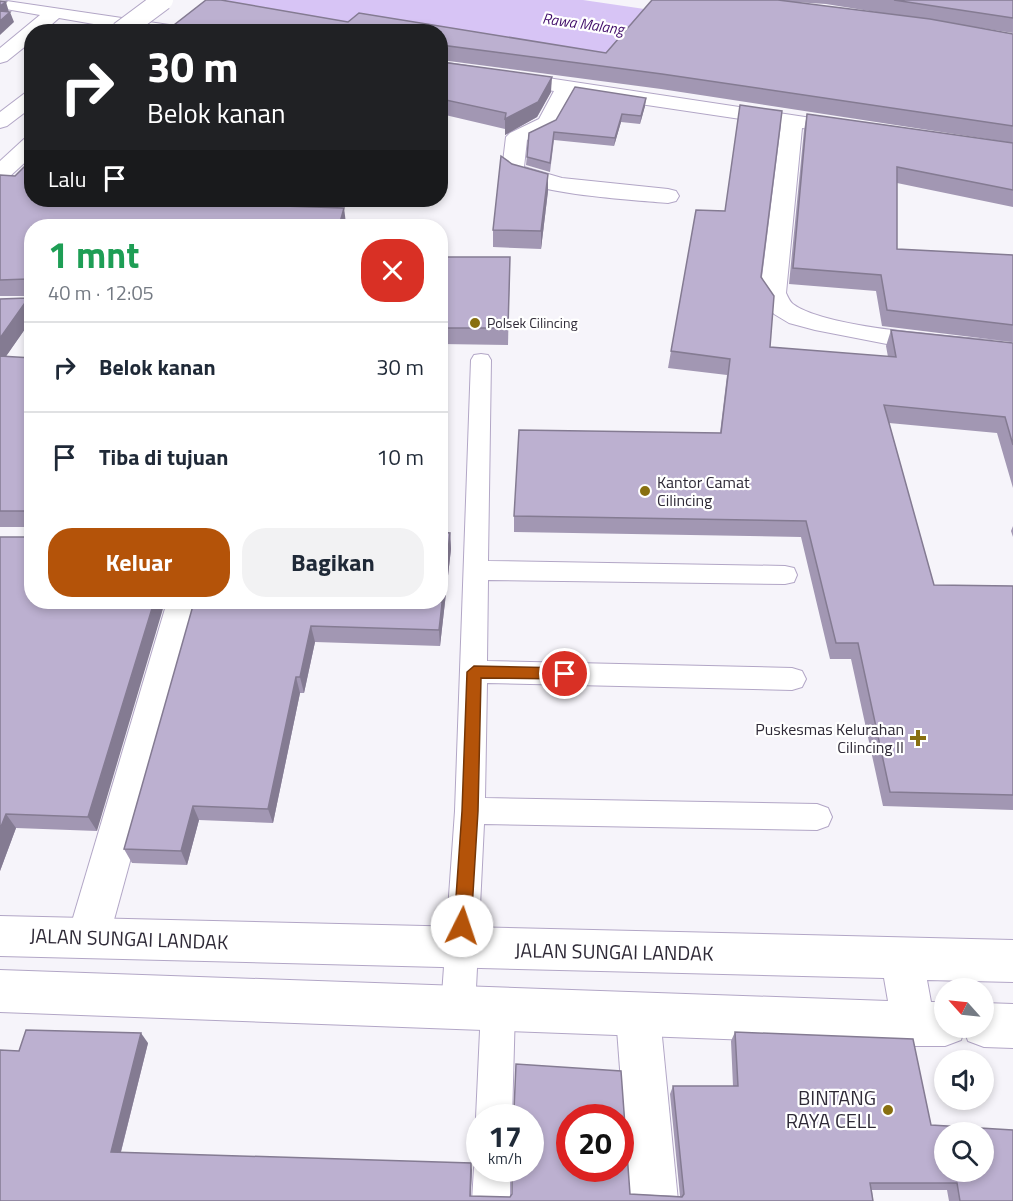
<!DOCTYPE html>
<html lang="id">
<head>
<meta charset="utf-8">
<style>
  body { margin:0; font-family:"Titillium Web",sans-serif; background:#f2f2f3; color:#1f2937; height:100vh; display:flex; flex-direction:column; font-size:22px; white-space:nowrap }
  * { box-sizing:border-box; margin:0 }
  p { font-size:20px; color:#747a83 }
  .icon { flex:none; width:33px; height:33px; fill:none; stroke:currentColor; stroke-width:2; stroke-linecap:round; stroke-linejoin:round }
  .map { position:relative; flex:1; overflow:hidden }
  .sheet { position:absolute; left:24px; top:219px; width:424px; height:390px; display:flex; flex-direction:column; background:#fff; border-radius:24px; box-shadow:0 3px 9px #0003 }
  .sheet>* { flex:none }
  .banner { position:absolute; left:24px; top:24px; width:424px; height:183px; border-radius:24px; box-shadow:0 3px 9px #0003; background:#202124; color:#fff; overflow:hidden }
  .needle { width:39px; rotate:297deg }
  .buttons { position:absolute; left:934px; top:978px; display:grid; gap:12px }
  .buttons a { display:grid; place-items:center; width:60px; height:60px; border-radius:50%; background:#fff; box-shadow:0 3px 9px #0003; font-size:30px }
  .speed { position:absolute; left:466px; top:1104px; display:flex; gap:12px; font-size:30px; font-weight:700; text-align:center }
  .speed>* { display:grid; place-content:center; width:78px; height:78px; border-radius:50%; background:#fff; box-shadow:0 3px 9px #0003; line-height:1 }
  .speed small { font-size:15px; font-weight:400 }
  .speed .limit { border:9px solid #d22; background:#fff; color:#111 }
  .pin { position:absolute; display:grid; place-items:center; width:51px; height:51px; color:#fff; margin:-26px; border:3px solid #fff; border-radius:50%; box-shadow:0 2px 6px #0007 }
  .me { position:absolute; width:66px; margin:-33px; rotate:4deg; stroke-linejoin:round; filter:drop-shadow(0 0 4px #0008) }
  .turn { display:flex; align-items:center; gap:21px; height:126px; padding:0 24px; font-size:27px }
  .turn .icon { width:78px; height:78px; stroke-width:2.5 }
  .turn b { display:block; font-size:42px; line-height:51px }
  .then { display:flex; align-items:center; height:57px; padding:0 24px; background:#0003; gap:12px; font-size:22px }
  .round { display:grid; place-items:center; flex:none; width:63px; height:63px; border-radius:24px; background:#f2f2f3 }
  .headline { display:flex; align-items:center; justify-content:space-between; height:102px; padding:0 24px }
  h1 { font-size:36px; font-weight:700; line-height:45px; color:#1e9e55 }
  .primary-button { display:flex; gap:12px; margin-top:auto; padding:12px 24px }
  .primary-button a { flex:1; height:69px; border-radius:24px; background:#b45309; color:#fff; font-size:24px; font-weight:700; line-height:69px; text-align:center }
  .primary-button a+a { background:#f2f2f3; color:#1f2937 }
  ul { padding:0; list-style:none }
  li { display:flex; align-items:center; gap:18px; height:90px; padding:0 24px; border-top:2px solid #e0e1e3 }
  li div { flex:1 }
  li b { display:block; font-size:22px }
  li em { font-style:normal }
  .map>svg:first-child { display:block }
  .water { fill:#d7c4f5 }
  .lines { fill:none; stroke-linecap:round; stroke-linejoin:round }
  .lane-casing { stroke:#b2a6c6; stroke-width:2 }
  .street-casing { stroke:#b2a6c6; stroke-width:2 }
  .secondary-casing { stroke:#b2a6c6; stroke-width:2 }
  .lane { fill:#fff; fill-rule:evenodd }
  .street { fill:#fff; fill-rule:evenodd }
  .secondary { fill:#fff; fill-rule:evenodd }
  .street-bridge-casing { stroke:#b2a6c6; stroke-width:22; stroke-linecap:butt }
  .street-bridge { stroke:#fff; stroke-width:20 }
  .wall { fill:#a297b3; fill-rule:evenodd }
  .shaded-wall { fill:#847b92 }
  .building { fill:#bcb0d0; stroke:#847b92; stroke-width:1.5; fill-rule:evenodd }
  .route { fill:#b45309; stroke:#753606; stroke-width:1.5 }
  .poi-dot { fill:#886f10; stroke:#fff; stroke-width:2 }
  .labels { text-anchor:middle; stroke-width:4.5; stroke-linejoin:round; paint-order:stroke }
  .far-poi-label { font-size:14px; fill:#2f2a37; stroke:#fff; text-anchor:start }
  .far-water-label { font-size:15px; font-style:italic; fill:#400c69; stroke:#fff }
  .poi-label { font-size:16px; fill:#2f2a37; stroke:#fff; text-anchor:start }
  .near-street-label { font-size:20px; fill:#2f2a37; stroke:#fff }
  .near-poi-label { font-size:20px; fill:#2f2a37; stroke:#fff; text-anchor:end }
</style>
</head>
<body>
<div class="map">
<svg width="1013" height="1201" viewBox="0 0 1013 1201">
  <rect width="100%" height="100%" fill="#f6f4fa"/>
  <!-- water -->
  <path class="water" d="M 207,0 L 583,0 L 924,50 L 1013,127 L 441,32 L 407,31 Z"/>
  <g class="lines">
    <!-- lane casing -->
    <g class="lane-casing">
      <g id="lane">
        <path d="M 481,354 L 488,355 L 491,360 L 488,561 L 785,566 L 794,568 L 797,575 L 794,582 L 785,584 L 488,580 L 487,661 L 792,668 L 802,671 L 806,679 L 802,687 L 792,690 L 487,683 L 485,798 L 817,804 L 828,808 L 832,817 L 828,826 L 817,830 L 484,824 L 475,1009 L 470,1021 L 458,1026 L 446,1021 L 441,1009 L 455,811 L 471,360 L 474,355 Z"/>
        <path d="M 498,992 L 510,997 L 515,1009 L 512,1118 L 480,1118 L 480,1127 L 476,1118 L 481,1009 L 486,997 Z"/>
        <path d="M 479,1155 L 480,1168 L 510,1168 L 510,1201 L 472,1201 L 474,1168 Z"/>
      </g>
    </g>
    <!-- street casing -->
    <g class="street-casing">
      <g id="street">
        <path d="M 0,0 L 176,26 L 185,32 L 140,32 L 59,18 L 43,32 L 32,32 L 32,41 L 7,61 L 0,63 L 0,48 L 40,15 L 0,8 Z"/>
        <path d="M 441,62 L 858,125 L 861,129 L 858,133 L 851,135 L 802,128 L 786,293 C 788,297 790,302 793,304 C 828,330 966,337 1013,342 L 1013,358 L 892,345 L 815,330 L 789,323 L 774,314 L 760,293 L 781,125 L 573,94 L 554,127 L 527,140 L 524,167 L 562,178 L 668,189 L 676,191 L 679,196 L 676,201 L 668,203 C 636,200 519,194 502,170 L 506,137 L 510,133 L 539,119 L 554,91 L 441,74 Z"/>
        <path d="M 32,91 L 32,107 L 7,126 L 0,128 L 0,112 L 25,93 Z"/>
        <path d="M 32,138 L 32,156 L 8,178 L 0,180 L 0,161 L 24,139 Z"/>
        <path d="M 167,602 L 201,602 L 109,938 L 103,952 L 88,958 L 73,952 L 67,938 Z"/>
        <path d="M 638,994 L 653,1001 L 660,1016 L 678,1201 L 630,1201 L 616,1016 L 623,1001 Z"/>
      </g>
    </g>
    <!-- secondary casing -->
    <g class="secondary-casing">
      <path id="secondary" d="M 0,916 L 1013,940 L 1013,982 L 927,980 L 931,1002 L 945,1002 L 945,1028 L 984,1028 L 984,1003 L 1013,1004 L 1013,1048 L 984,1047 L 968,1041 L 964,1030 L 961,1040 L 945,1046 L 914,1046 L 0,1012 L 0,970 L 888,1001 L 884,978 L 0,956 Z"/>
    </g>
    <!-- lane -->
    <use href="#lane" class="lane"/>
    <!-- street -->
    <use href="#street" class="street"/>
    <!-- secondary -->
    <use href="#secondary" class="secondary"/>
    <!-- street-bridge casing -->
    <g class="street-bridge-casing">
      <path id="street-bridge" d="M 120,32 L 163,0"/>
    </g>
    <!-- street-bridge -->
    <use href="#street-bridge" class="street-bridge"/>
  </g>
  <!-- wall -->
  <g class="wall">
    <path d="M 206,0 L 221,0 L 348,22 L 359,13 L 606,53 L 652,0 L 1013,0 L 1013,33 L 975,27 L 1013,34 L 1013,143 L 661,89 L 441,60 L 441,32 L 165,32 ZM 794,2 L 826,4 L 882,13 Z"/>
    <path d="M 441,62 L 551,92 L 537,117 L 505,135 L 505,129 L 441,114 Z"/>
    <path d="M 645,106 L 640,124 L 621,122 L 614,146 L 554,140 L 550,172 L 526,165 L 529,133 Z"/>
    <path d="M 807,114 L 1013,143 L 1013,207 L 897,183 L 897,249 L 1013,255 L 1013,342 L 882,326 L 876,291 L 789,284 L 804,130 Z"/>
    <path d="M 0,175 L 32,200 L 303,200 L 298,207 L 346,223 L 345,226 L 32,226 L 32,319 L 6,356 L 97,831 L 16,828 L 0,871 L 26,527 L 0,527 L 0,299 L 27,298 L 27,296 L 0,296 Z"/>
    <path d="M 548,191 L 541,249 L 493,247 L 493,230 Z"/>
    <path d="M 441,257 L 510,257 L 508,345 L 441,344 Z"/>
    <path d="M 761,277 L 770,347 L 888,357 L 886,346 L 891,330 L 1013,343 L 1013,488 L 997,433 L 889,423 L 934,585 L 1013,586 L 1013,810 L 883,806 L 851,659 L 830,659 L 801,537 L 514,532 L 514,516 L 720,433 L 727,375 L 668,368 L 671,351 Z"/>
    <path d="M 1013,526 L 1013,537 L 1011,531 Z"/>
    <path d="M 450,533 L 451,549 L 440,646 L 315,642 L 304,693 L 300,693 L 273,823 L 199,820 L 187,865 L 132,863 L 124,849 L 194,602 Z"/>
    <path d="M 735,1032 L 931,1125 L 1013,1201 L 949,1201 L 947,1190 L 872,1190 L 873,1201 L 0,1201 L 19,1051 L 148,1043 L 121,1152 L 472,1170 L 471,1196 L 510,1197 L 630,1194 L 680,1196 L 670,1094 L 673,1086 L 733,1086 L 731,1041 Z"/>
  </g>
  <!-- shaded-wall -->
  <g class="shaded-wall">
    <path d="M 6,2 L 9,12 L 0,19 L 0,6 Z"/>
    <path d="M 10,12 L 14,22 L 0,35 L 0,21 Z"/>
    <path d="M 552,77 L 551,92 L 537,117 L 505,135 L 505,119 Z"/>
    <path d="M 646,98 L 645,106 L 640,124 L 641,116 Z"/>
    <path d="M 622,114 L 621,122 L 614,146 L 615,138 Z"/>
    <path d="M 548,174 L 548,191 L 541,249 L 541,231 Z"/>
    <path d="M 289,200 L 303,200 L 286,222 L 284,206 Z"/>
    <path d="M 344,208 L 346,223 L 345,226 L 339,226 Z"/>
    <path d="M 32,293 L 32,319 L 0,365 L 0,338 Z"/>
    <path d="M 450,533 L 451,549 L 440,646 L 439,630 Z"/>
    <path d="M 154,602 L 165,602 L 97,831 L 88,817 Z"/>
    <path d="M 311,626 L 315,642 L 304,693 L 300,677 Z"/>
    <path d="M 296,677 L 300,693 L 273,823 L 268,809 Z"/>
    <path d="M 193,806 L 199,820 L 187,865 L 181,851 Z"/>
    <path d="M 6,814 L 16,828 L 0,871 L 0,829 Z"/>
    <path d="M 141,1033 L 148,1043 L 119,1159 L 111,1152 Z"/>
    <path d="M 471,1163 L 472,1170 L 470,1201 L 470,1196 Z"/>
  </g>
  <!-- building -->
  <g class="building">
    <path d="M 206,0 L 221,0 L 348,22 L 359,13 L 606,53 L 652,0 L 778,0 L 930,19 L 1013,34 L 1013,126 L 662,74 L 441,45 L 441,32 L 165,32 Z"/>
    <path d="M 894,0 L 1013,0 L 1013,18 Z"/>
    <path d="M 0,1 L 6,2 L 0,6 Z"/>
    <path d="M 0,11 L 10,12 L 0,21 Z"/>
    <path d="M 441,62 L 552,77 L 538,102 L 505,119 L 506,113 L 441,99 Z"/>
    <path d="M 575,87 L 646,98 L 641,116 L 622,114 L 615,138 L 554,132 L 550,163 L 527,157 L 529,133 L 556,120 Z"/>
    <path d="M 740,105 L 782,111 L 761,277 L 774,296 L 770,347 L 896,357 L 891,330 L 1013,343 L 1013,445 L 1005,417 L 884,405 L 934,585 L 1013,586 L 1013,795 L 890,792 L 858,643 L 836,643 L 806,521 L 514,516 L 519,430 L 721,433 L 730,359 L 671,351 L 696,210 L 725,211 Z"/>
    <path d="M 807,114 L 1013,143 L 1013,190 L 897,167 L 897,249 L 1013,255 L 1013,325 L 887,310 L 881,275 L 793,268 Z"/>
    <path d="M 501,156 L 512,164 L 548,174 L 541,231 L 493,230 Z"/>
    <path d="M 32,159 L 32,200 L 289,200 L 284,206 L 344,208 L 339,226 L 32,226 L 32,293 L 0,338 L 0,299 L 27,298 L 27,279 L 0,280 L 0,175 L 15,176 Z"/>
    <path d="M 441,257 L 510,257 L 508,328 L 441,328 Z"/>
    <path d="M 0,356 L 32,358 L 32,602 L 154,602 L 88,817 L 6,814 L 0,829 L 0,537 L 26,537 L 26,511 L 0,511 Z"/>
    <path d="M 441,532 L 450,533 L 439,630 L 311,626 L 300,677 L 296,677 L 268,809 L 193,806 L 181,851 L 124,849 L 194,602 L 441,602 Z"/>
    <path d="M 26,1030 L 141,1033 L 111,1152 L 471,1163 L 470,1196 L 510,1197 L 512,1194 L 512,1168 L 531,1168 L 531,1118 L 503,1118 L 503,1112 L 514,1110 L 516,1064 L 621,1071 L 630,1194 L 682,1197 L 684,1194 L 673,1086 L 738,1086 L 735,1032 L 913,1039 L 931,1125 L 1013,1130 L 1013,1201 L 960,1201 L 957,1183 L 870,1183 L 873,1201 L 0,1201 L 0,1050 L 19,1051 ZM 570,1118 L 621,1118 L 621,1168 L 570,1168 ZM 945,1132 L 984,1132 L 984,1172 L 945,1172 Z"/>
  </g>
  <!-- route -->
  <path class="route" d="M 474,666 L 565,668 L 572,674 L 565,679 L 481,678 L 478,811 L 471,926 L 468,931 L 462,934 L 456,931 L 454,926 L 462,811 L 467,672 Z"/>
  <!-- markers -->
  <g class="poi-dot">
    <circle cx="475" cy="323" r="6"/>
    <circle cx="645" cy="491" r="6"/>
    <path d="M915 729h6v6h6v6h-6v6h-6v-6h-6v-6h6z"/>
    <circle cx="888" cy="1110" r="6"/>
  </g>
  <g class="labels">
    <!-- far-poi labels -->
    <g class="far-poi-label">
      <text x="487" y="328">Polsek Cilincing</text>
    </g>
    <!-- far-water labels -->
    <g class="far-water-label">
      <text transform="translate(583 24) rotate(8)" y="5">Rawa Malang</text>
    </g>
    <!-- poi labels -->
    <g class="poi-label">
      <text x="657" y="488">Kantor Camat<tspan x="657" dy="18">Cilincing</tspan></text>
      <text x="904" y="735" text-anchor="end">Puskesmas Kelurahan<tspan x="904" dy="18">Cilincing II</tspan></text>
    </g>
    <!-- near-street labels -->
    <g class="near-street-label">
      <text transform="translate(129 939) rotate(2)" y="7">JALAN SUNGAI LANDAK</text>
      <text transform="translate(614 952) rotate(1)" y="7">JALAN SUNGAI LANDAK</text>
    </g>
    <!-- near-poi labels -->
    <g class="near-poi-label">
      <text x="876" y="1105">BINTANG<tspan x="876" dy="23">RAYA CELL</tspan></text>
    </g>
  </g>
</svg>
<div class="buttons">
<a><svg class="needle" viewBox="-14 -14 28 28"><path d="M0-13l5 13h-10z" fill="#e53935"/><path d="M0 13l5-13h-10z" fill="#747a83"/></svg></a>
<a><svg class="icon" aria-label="sound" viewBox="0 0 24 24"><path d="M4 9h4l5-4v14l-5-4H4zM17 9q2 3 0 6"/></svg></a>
<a><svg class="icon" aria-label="search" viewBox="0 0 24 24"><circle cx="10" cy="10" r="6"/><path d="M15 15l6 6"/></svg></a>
</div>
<div class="speed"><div>17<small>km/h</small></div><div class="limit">20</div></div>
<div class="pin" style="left:565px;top:674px;background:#d93025"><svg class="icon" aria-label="arrive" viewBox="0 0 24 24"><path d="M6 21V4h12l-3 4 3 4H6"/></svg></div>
<svg class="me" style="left:462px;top:926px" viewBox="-20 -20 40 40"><circle r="19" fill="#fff"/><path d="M0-13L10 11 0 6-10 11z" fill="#b45309"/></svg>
<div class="banner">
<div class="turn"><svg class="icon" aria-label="right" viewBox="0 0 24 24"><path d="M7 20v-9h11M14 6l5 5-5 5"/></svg><div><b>30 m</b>Belok kanan</div></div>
<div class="then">Lalu<svg class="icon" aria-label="arrive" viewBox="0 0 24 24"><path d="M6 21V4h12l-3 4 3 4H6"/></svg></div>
</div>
<section class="sheet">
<div class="headline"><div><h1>1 mnt</h1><p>40 m · 12:05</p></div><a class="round" style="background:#d93025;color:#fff"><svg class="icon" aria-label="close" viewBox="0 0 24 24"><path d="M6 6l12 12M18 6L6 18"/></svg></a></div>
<ul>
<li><svg class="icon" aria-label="right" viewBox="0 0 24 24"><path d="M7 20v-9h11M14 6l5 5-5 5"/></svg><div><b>Belok kanan</b></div><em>30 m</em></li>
<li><svg class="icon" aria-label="arrive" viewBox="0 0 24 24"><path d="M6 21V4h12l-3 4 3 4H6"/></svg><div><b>Tiba di tujuan</b></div><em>10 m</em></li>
</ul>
<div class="primary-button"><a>Keluar</a><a>Bagikan</a></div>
</section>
</div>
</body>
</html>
